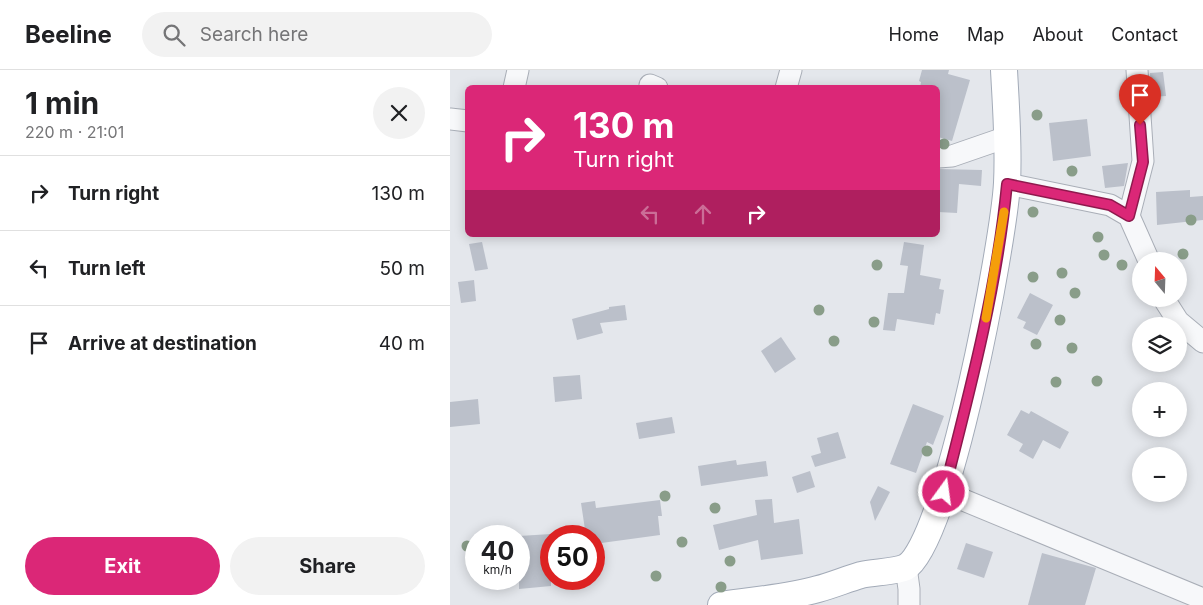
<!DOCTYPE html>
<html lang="en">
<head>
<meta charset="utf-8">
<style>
  body { margin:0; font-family:Inter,sans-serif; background:#f2f2f2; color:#202124; height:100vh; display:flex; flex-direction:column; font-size:19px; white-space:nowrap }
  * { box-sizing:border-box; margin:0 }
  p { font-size:16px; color:#757577 }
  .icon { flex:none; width:28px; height:28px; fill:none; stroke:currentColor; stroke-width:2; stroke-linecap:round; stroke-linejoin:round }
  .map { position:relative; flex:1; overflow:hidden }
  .details { display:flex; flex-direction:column; background:#fff; width:450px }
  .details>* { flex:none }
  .hud { position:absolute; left:15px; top:15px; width:475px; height:152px; border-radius:8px; box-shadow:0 2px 12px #0003; background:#db2777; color:#fff; overflow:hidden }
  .needle { width:32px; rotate:341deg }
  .controls { position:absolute; left:682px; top:182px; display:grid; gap:10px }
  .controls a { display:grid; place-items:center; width:55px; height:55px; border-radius:50%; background:#fff; box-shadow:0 2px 12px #0003; font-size:25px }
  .speed { position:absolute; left:15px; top:455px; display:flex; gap:10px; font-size:25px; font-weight:700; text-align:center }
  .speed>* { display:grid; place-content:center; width:65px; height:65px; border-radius:50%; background:#fff; box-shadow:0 2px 12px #0003; line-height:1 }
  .speed small { font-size:12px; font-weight:400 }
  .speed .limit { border:8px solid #d22; background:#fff; color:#111 }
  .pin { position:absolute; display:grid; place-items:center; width:42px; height:42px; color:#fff; margin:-51px -21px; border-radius:50% 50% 50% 0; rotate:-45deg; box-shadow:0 0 5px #0007 }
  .pin .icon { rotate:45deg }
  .me { position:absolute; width:55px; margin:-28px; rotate:14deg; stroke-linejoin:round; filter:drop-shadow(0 0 4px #0008) }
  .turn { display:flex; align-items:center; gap:18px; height:105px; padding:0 25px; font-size:22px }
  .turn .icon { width:65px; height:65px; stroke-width:2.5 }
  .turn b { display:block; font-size:35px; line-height:42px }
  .lanes { display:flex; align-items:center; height:48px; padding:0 25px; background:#0003; justify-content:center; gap:25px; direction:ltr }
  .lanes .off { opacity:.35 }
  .round { display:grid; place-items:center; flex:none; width:52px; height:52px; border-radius:26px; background:#f2f2f2 }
  .headline { display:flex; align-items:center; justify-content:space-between; height:85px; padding:0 25px }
  h1 { font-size:30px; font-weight:700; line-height:38px }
  .button { display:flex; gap:10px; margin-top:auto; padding:10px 25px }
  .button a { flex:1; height:58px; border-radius:30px; background:#db2777; color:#fff; font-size:20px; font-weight:700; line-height:58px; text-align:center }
  .button a+a { background:#f2f2f2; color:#202124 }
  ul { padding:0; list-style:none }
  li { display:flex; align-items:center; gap:15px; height:75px; padding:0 25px; border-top:1px solid #e0e0e0 }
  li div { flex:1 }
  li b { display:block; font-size:19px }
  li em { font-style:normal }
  header { display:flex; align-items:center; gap:30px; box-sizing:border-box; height:70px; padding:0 25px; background:#fff; border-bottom:1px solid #e0e0e0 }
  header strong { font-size:24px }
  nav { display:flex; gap:28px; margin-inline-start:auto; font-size:18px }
  .search { width:350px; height:45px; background:#f2f2f2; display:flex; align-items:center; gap:12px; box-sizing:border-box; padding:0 18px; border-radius:28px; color:#757577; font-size:19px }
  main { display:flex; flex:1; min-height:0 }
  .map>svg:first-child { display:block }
  .building { fill:#bbc0ca }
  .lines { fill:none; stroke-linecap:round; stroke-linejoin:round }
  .minor-casing { stroke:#a9aeb7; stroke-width:23 }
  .major-casing { stroke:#a3abb8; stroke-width:28 }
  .minor { stroke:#f7f8fa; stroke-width:21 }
  .major { stroke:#fff; stroke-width:26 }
  .tree { fill:#899d89 }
  .route-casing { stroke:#8e194d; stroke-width:12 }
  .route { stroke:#db2777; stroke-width:9 }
  .slow { stroke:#f59e0b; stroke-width:9 }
</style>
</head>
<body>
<header>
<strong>Beeline</strong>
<div class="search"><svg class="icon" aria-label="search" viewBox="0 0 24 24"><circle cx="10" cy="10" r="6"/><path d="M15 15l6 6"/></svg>Search here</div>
<nav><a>Home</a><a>Map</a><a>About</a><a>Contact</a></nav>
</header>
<main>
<section class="details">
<div class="headline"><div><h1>1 min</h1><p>220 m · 21:01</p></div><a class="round"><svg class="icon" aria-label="close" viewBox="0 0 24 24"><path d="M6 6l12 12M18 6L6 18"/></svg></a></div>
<ul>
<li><svg class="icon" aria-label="right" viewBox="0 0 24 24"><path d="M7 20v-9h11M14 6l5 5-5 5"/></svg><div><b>Turn right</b></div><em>130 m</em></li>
<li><svg class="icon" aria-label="left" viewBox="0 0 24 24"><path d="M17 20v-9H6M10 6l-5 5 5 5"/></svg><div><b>Turn left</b></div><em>50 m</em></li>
<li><svg class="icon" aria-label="arrive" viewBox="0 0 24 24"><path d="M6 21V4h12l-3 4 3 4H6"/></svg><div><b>Arrive at destination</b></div><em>40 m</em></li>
</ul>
<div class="button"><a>Exit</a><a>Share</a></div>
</section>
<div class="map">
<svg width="753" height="535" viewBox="0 0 753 535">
  <rect width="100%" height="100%" fill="#e4e7ec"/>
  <!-- building -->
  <g class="building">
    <path d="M 472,0 L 499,0 L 498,4 L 520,10 L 502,71 L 488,67 L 488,18 L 470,18 L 471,12 L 469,11 Z"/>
    <path d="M 713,2 L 716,26 L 701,27 L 700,3 Z"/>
    <path d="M 637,49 L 641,86 L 603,91 L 599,53 Z"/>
    <path d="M 678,93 L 674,116 L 655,118 L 652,96 Z"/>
    <path d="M 488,99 L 532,100 L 531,116 L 509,114 L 507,143 L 488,142 Z"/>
    <path d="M 740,120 L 740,127 L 753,126 L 753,150 L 707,155 L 706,122 Z"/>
    <path d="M 32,172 L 38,199 L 25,201 L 19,174 Z"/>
    <path d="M 454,172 L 474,175 L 470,205 L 491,209 L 489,219 L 494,220 L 490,244 L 486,243 L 484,255 L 447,249 L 445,261 L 433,260 L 438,223 L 454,223 L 458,196 L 450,195 Z"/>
    <path d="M 24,210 L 26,231 L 11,233 L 8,212 Z"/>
    <path d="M 580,223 L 603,235 L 587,265 L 573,258 L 576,252 L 567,248 Z"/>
    <path d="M 175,235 L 177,250 L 150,253 L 153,263 L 127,270 L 122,249 L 159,239 L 159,237 Z"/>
    <path d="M 331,267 L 346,289 L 325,303 L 311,281 Z"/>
    <path d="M 130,305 L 132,329 L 105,332 L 103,307 Z"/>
    <path d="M 28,329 L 30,354 L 0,357 L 0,332 Z"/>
    <path d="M 463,334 L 494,346 L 483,375 L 477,372 L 466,403 L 440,394 Z"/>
    <path d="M 571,340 L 579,344 L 581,341 L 619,362 L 610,379 L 593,370 L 583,389 L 569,381 L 573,374 L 557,365 Z"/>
    <path d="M 222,347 L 225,363 L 189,369 L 186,353 Z"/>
    <path d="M 388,362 L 396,388 L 365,397 L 361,386 L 371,383 L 367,368 Z"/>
    <path d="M 286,390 L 287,395 L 316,391 L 318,406 L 251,416 L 248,396 Z"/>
    <path d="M 360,401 L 365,417 L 347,423 L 342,407 Z"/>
    <path d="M 428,416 L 440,422 L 425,451 L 420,432 Z"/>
    <path d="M 322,429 L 324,453 L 349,449 L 353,484 L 311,490 L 308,470 L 269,480 L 263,455 L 307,445 L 305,430 Z"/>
    <path d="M 210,430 L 212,446 L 208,446 L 210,465 L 144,474 L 144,466 L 136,466 L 131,433 L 145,431 L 146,438 Z"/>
    <path d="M 101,464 L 101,516 L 69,519 L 69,466 Z"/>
    <path d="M 516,473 L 543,482 L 534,508 L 507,499 Z"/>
    <path d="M 592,483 L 646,498 L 635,535 L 578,535 Z"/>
  </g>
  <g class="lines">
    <!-- minor casing -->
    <g class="minor-casing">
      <g id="minor">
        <path d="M 200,15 L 207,18"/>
        <path d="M 64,18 L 68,0"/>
        <path d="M 336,18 L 341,0"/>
        <path d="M 0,49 L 18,51"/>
        <path d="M 488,87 L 502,86 L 557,67"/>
        <path d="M 557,114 L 660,135 L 679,146 L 699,191"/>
        <path d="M 679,146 L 693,91 L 687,0"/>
        <path d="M 714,229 L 728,251 L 753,272"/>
        <path d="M 494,422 L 753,529"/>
        <path d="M 456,497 L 459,519 L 459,535"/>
      </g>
    </g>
    <!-- major casing -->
    <g class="major-casing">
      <path id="major" d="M 271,535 C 303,530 337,528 368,519 C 383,515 397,509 411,505 C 423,502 446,502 456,497 C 498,473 554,170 557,113 C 559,76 556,38 554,0"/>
    </g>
    <!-- minor -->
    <use href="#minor" class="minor"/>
    <!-- major -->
    <use href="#major" class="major"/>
  </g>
  <!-- trees -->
  <g class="tree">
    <circle cx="587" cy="45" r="5.5"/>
    <circle cx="494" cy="74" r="5.5"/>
    <circle cx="622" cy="101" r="5.5"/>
    <circle cx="583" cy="142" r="5.5"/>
    <circle cx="741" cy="150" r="5.5"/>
    <circle cx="648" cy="167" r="5.5"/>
    <circle cx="733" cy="184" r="5.5"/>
    <circle cx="654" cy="185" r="5.5"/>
    <circle cx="427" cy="195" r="5.5"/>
    <circle cx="672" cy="195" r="5.5"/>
    <circle cx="612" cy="203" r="5.5"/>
    <circle cx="583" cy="207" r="5.5"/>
    <circle cx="625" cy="223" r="5.5"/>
    <circle cx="369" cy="240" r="5.5"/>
    <circle cx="610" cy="250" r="5.5"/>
    <circle cx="424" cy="252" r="5.5"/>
    <circle cx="384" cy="271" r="5.5"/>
    <circle cx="586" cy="274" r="5.5"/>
    <circle cx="622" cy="278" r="5.5"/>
    <circle cx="647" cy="311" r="5.5"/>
    <circle cx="606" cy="312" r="5.5"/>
    <circle cx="477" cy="381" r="5.5"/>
    <circle cx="215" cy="426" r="5.5"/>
    <circle cx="265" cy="438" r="5.5"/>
    <circle cx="232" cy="472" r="5.5"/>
    <circle cx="17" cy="476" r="5.5"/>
    <circle cx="280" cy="491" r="5.5"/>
    <circle cx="206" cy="506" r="5.5"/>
    <circle cx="271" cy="517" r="5.5"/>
  </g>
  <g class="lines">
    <!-- route casing -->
    <g class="route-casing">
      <path id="route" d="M 494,422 C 520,320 547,218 557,114 L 660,135 L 679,146 L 693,92 L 690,55"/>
    </g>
    <!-- route -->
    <use href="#route" class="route"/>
    <!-- slow -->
    <path class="slow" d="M 536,248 L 554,142"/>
  </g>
</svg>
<div class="controls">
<a><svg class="needle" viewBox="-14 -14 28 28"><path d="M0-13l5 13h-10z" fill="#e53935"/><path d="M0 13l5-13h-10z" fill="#757577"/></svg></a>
<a><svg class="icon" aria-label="layers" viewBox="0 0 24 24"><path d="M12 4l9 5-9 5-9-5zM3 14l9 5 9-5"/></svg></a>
<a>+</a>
<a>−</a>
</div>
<div class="speed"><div>40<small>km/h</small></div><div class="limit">50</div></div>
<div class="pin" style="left:690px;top:55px;background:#d93025"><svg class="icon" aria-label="arrive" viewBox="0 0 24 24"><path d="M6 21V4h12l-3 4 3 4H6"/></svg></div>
<svg class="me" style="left:494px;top:422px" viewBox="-20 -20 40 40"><circle r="17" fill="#db2777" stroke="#fff" stroke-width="3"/><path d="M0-11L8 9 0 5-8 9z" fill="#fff"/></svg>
<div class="hud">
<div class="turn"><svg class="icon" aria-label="right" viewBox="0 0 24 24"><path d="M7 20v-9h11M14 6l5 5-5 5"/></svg><div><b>130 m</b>Turn right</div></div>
<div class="lanes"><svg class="icon off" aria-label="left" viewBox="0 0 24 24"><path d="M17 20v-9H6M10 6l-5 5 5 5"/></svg><svg class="icon off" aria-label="ahead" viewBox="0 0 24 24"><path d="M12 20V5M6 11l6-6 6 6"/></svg><svg class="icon" aria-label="right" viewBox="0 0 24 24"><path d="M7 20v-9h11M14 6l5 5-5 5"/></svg></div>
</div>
</div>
</main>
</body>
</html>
